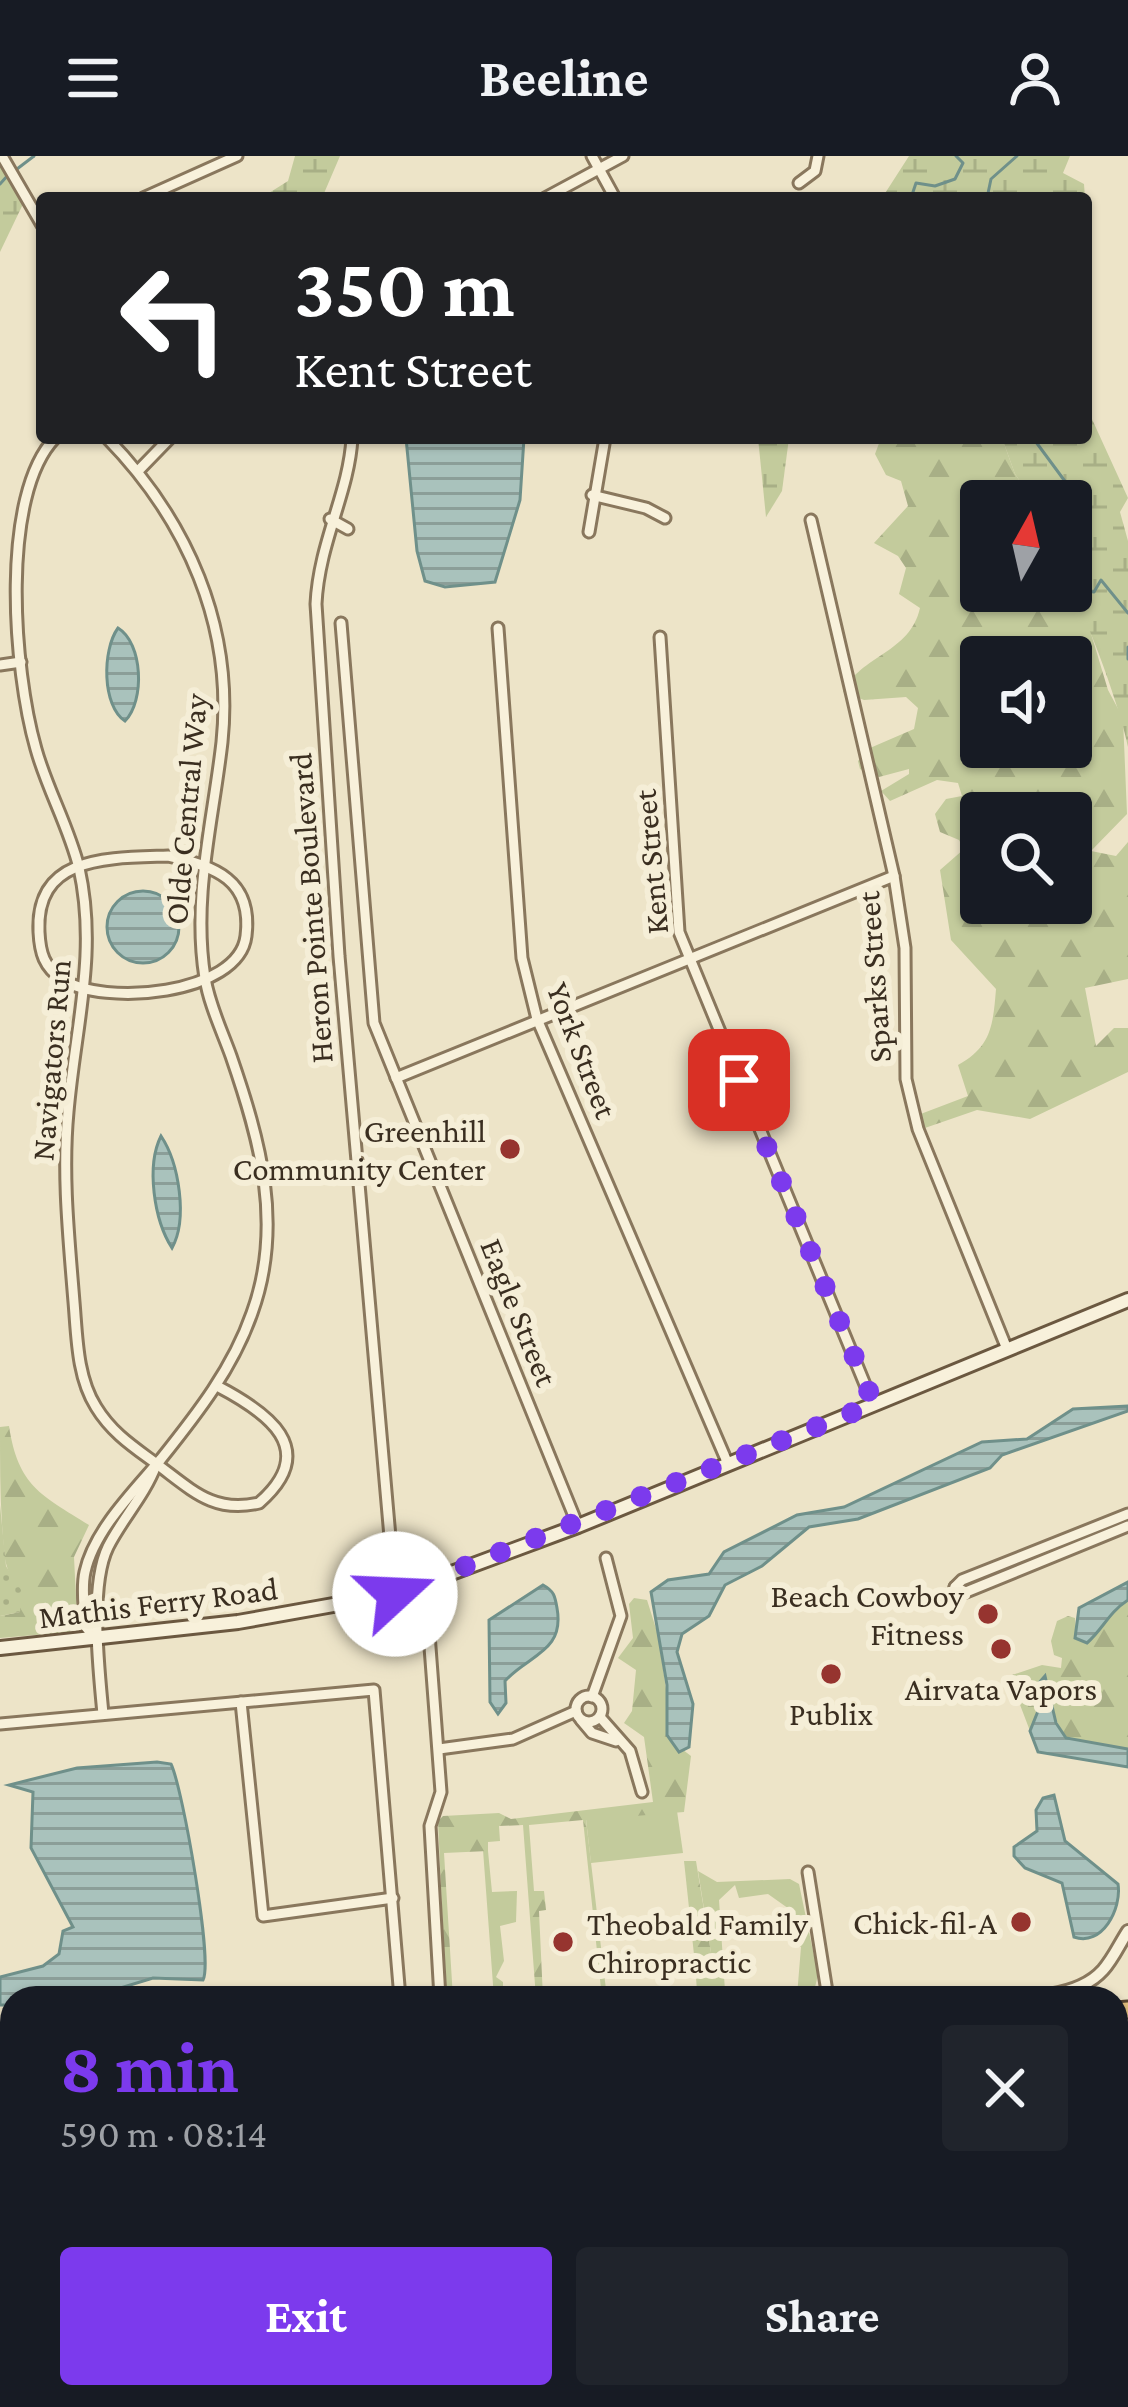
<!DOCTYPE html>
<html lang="en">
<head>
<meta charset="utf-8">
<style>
  body { margin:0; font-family:"Crimson Pro",serif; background:#20242c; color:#f1f3f6; height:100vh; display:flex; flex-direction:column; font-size:45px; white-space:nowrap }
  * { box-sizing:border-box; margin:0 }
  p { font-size:39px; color:#9ea1a6 }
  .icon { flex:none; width:66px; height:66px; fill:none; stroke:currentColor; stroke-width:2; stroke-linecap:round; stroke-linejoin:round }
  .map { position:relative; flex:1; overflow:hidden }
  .sheet { position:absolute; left:0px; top:1830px; width:1128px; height:423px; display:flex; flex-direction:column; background:#171b24; border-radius:36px 36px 0 0; box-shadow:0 3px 9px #0004 }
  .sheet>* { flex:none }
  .hud { position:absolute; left:36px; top:36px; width:1056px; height:252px; border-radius:12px; box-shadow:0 3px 9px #0004; background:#202124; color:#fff; overflow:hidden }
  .needle { width:78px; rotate:8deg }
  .buttons { position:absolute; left:960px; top:324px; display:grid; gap:24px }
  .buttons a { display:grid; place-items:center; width:132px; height:132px; border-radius:12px; background:#171b24; box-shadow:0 3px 9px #0004; font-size:60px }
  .pin { position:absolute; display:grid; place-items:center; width:102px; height:102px; color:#fff; margin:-51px; border-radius:24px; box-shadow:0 6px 18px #0006 }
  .me { position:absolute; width:132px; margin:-66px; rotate:70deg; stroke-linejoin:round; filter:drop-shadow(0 0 9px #0008) }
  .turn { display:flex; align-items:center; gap:42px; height:252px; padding:0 60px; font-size:54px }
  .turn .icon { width:156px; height:156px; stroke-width:2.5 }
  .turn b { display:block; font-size:84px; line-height:102px }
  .round { display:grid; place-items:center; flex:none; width:126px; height:126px; border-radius:12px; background:#20242c }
  .summary { display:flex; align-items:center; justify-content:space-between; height:204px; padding:0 60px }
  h1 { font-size:72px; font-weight:700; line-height:90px; color:#7c3aed }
  .cta { display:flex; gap:24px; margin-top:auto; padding:24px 60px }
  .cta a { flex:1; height:138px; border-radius:12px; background:#7c3aed; color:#fff; font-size:48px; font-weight:700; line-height:138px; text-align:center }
  .cta a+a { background:#20242c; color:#f1f3f6 }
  header { display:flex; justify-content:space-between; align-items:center; height:156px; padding:0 60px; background:#171b24; font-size:54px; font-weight:700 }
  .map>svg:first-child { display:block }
  .grass { fill:#c3cb9c }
  .forest { fill:url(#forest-firs); fill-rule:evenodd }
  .wetland { fill:url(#wetland-marsh) }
  .park { fill:url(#park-dots) }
  .water { fill:url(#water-rules); stroke:#6f908a; stroke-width:3 }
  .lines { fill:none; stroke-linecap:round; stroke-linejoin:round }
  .stream { stroke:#6f908a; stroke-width:3 }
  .minor-casing { stroke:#89775d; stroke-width:15 }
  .tertiary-casing { stroke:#89775d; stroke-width:16 }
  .secondary-casing { stroke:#6b5840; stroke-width:18 }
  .trunk-casing { stroke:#574531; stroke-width:21 }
  .minor { stroke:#f8f1db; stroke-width:9 }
  .tertiary { stroke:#f8f1db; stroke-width:10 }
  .secondary { stroke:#f8f1db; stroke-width:12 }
  .trunk { stroke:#e4c280; stroke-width:15 }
  .route { stroke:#7c3aed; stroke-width:21; stroke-dasharray:0 37.8 }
  .poi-dot { fill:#96342f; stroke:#f5eed7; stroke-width:4.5 }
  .labels { text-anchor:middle; stroke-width:12; stroke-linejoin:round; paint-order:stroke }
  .street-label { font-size:33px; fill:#3a2e20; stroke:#f5eed7 }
  .poi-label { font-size:33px; fill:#3a2e20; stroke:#f5eed7; text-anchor:end }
</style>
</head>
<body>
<header><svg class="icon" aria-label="menu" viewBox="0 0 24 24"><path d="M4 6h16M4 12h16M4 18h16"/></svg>Beeline<svg class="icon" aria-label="person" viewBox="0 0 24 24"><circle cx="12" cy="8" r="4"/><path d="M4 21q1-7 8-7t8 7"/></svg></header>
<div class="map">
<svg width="1128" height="2251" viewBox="0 0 1128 2251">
  <defs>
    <pattern id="forest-firs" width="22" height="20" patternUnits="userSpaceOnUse" patternTransform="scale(3)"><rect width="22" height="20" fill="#c3cb9c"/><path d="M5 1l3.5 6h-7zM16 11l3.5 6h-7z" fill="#a8af86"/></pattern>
    <pattern id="wetland-marsh" width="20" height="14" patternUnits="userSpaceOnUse" patternTransform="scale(3)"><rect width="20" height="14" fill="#c3cb9c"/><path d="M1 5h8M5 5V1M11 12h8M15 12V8" fill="none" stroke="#a8af86"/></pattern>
    <pattern id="park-dots" width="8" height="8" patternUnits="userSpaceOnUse" patternTransform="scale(3)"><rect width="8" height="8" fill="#c3cb9c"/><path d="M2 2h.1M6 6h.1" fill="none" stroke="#a8af86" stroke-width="1.8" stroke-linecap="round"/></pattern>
    <pattern id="water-rules" width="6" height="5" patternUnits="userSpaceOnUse" patternTransform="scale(3)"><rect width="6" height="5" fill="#a9c2bc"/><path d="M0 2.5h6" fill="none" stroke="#8b9e98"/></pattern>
  </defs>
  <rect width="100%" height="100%" fill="#ede4c8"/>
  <!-- grass -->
  <g class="grass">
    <path d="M 677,1655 L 683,1697 L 591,1707 L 586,1663 Z"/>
    <path d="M 483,1694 L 488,1695 L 492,1736 L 517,1735 L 516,1766 L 500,1770 L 504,1805 L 496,1821 L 503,1826 L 503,1842 L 494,1842 Z"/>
    <path d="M 698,1715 L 717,1726 L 790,1723 L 799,1728 L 818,1819 L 813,1839 L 797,1840 L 801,1791 L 794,1791 L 792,1755 L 768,1738 L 739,1742 L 735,1729 L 719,1744 L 725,1835 L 732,1835 L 733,1842 L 688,1842 L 687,1836 L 697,1835 L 695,1808 L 712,1803 Z"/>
  </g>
  <!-- forest -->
  <g class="forest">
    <path d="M 881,282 L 1002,282 L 1015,318 L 1034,345 L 981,345 L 981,435 L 1069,435 L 1083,451 L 1108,534 L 1123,562 L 1127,658 L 1091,695 L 1116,700 L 1128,686 L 1128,823 L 1085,832 L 1096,890 L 1114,872 L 1128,872 L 1128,916 L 1030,963 L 977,954 L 922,973 L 918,959 L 968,940 L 958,909 C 991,891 993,870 996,833 L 951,784 L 940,714 L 964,693 L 959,684 L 940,676 L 935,658 L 946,643 L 962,640 L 958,627 L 937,624 L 890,645 L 881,635 L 909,618 L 909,613 L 879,621 L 860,613 L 858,605 L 870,592 L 914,573 L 918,552 L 906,541 L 864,544 L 843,536 C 861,499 910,497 920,452 L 899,438 L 906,412 L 898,400 L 874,387 L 908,350 L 901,325 L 886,319 L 875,298 ZM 981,501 L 1071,501 L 1071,591 L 981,591 ZM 981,657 L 1071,657 L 1071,747 L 981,747 Z"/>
    <path d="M 9,1270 C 18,1330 41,1339 89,1369 L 74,1401 L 77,1461 L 70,1476 L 0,1482 L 0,1460 L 20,1456 C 21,1433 9,1424 5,1403 C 0,1360 0,1315 0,1271 Z"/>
    <path d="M 634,1442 L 647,1444 L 658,1479 L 674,1587 L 691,1600 L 684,1656 L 586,1664 L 607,1842 L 602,1842 L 583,1664 L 529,1669 L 534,1735 L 544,1735 L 546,1754 L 539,1755 L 543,1842 L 536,1842 L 523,1669 L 499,1670 L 500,1685 L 488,1686 L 488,1695 L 444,1697 L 453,1842 L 446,1842 L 438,1665 L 443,1660 L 499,1657 L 511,1663 L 653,1646 L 644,1581 L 624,1567 L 632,1555 L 636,1514 L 618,1502 L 633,1482 L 629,1448 Z"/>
    <path d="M 1128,1444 L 1128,1593 L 1066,1582 L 1037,1529 L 1038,1555 L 1030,1575 L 1009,1520 L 1042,1509 L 1061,1512 L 1062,1502 L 1054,1499 L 1051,1485 L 1057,1465 L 1068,1460 L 1075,1462 L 1076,1477 L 1098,1477 L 1107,1459 Z"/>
    <path d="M 684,1705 L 696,1705 L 712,1803 L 709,1821 L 695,1808 Z"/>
  </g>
  <!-- wetland -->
  <g class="wetland">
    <path d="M 295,0 L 340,0 L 322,42 L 261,42 L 288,25 Z"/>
    <path d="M 909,0 L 1070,0 L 1063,17 L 1084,28 L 1085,42 L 882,42 Z"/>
    <path d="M 0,7 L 23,48 L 0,96 Z"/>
    <path d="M 1086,250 L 1128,342 L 1120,356 L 1128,385 L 1128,591 C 1123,562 1087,456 1069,435 L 1071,345 L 1034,345 L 1015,318 L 1002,282 L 1086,282 Z"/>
    <path d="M 758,282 L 789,282 L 782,335 L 766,361 Z"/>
  </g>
  <!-- park -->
  <path class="park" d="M 0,1349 L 6,1410 L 21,1434 L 20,1456 L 0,1460 Z"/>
  <!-- water -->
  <g class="water">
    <path d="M 406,282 L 524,282 L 520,344 L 495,426 L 445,431 L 425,425 L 417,395 Z"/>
    <path d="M 118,472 C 143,487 145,545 125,565 C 102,550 102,494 118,472 Z"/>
    <circle cx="143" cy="771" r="36"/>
    <path d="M 161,980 C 179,1007 188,1063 172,1092 C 154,1064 146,1010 161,980 Z"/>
    <path d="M 1128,1250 L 1128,1255 L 1002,1299 L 990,1312 L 858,1363 L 809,1371 L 762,1410 L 725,1429 L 709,1460 L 682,1478 L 677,1496 L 693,1548 L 689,1591 L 679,1596 L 667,1579 L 667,1529 L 651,1436 L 668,1424 L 709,1418 L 724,1396 L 797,1359 L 844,1351 L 982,1286 L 1027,1283 L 1073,1253 Z"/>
    <path d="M 1128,1426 L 1128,1444 C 1109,1456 1103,1473 1087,1487 L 1075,1482 L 1079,1452 Z"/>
    <path d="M 543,1429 C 554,1435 555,1440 557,1452 C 565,1496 528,1499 505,1525 L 506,1547 L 498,1558 L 490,1546 L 489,1464 Z"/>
    <path d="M 1045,1520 L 1056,1567 L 1066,1582 L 1128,1593 L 1128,1611 L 1038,1596 L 1030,1575 L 1038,1555 L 1037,1529 Z"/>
    <path d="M 157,1606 L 171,1608 C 183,1633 213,1806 203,1824 L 153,1822 L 91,1841 L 12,1842 L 12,1849 L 0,1849 L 0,1821 L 43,1810 L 59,1798 L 63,1775 L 73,1771 L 31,1692 L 33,1636 L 9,1629 L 77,1612 Z"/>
    <path d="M 1054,1639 L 1065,1685 L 1118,1728 C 1122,1753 1102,1791 1074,1781 L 1062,1727 L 1025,1712 L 1014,1700 L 1014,1691 L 1037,1675 L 1036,1654 L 1043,1642 Z"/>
  </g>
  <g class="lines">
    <!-- stream -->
    <g class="stream">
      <path d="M 17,13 L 34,0"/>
      <path d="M 0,28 L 9,18"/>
      <path d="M 911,42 L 916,27 L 935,30 L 955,23 L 963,7 L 956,0"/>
      <path d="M 987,42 L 991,23 L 1017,0"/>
      <path d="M 1033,282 L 1067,328 L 1070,342 L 1060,345"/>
      <path d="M 1071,362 L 1080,368 L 1071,376"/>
      <path d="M 1071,383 L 1085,392 L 1079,409 L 1090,423 L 1087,435 L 1094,436 L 1101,424 L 1128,457"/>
      <path d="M 1128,491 L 1128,503"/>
    </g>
    <!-- minor casing -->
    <g class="minor-casing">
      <g id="minor">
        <path d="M 2,0 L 42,69"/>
        <path d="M 592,0 L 615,42"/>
        <path d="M 799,27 L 815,15 L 818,0"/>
        <path d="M 143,42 L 237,0"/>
        <path d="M 545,42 L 623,0"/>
        <path d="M 55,282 C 0,339 13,513 36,593 C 47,633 69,671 79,712 C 98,797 75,872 68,956 C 62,1019 69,1083 74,1146 C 77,1181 77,1221 96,1251 C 113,1279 137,1293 162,1312 C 195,1337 216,1357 259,1347 C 321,1293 267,1256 217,1230"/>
        <path d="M 352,282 C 349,337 319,386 316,448 L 339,800 L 395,1438"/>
        <path d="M 139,314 L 170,282"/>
        <path d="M 592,339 L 646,352 L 665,362"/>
        <path d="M 330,363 L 348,373"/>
        <path d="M 811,364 L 894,720 L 905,792 L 906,923 L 918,973 L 1007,1193"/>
        <path d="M 589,376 L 605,282"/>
        <path d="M 341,467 L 374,867 L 578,1370"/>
        <path d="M 498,472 L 522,802 L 537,863 L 728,1308"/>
        <path d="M 660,481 L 679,776 L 873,1248"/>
        <path d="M 0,509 L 21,506"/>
        <path d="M 168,700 C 215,710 253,724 246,780 C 239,839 102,851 62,823 C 44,811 40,797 39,776 C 35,699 109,702 168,700 Z"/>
        <path d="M 396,922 L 894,720"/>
        <path d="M 955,1431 L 962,1424 L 1128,1358"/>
        <path d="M 955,1431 L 966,1436 L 1128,1370"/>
        <path d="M 429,1478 L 441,1636 L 430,1670 L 440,1842"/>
        <path d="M 96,1483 L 85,1470 C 85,1453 81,1433 85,1416 C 94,1374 135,1334 161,1303 C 197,1258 233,1212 252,1157 C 284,1069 260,984 231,900 C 222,875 209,848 205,822 C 192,741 213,666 222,586 C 234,470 187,364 107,282"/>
        <circle cx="589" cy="1553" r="13"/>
        <path d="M 592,1541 L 621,1460 L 606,1402"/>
        <path d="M 241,1546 L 263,1760 L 393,1742"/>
        <path d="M 103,1558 C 99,1514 89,1430 108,1391 C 122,1363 145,1339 156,1309"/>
        <path d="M 600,1561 L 630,1595 L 642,1636"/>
        <path d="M 581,1564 L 592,1577 L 616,1585"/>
        <path d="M 0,1568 L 374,1534 L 400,1842"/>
        <path d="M 439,1593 L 513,1583 L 576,1555"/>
        <path d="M 808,1716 L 828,1842"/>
        <path d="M 455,2241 L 456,2251"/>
        <path d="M 596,2241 L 597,2251"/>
        <path d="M 736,2241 L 737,2251"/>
        <path d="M 779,2241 L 781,2251"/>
      </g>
    </g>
    <!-- tertiary casing -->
    <g class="tertiary-casing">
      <g id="tertiary">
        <path d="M 949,1842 C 994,1839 1070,1851 1103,1814 C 1113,1803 1120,1787 1128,1775"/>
        <path d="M 0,1973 L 12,1971"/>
        <path d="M 0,2046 L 12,2043"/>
        <path d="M 1116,2072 L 1128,2071"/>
      </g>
    </g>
    <!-- secondary casing -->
    <g class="secondary-casing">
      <path id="secondary" d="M 0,1492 L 238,1466 L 395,1438 L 578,1370 L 1128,1144"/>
    </g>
    <!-- trunk casing -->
    <g class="trunk-casing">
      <g id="trunk">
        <path d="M 1116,1855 L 1128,1854"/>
        <path d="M 1116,1872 L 1128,1871"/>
        <path d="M 1116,1886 L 1128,1885"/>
        <path d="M 0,1995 L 12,1993"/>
        <path d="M 0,2020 L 12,2018"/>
      </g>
    </g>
    <!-- minor -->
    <use href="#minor" class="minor"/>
    <!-- tertiary -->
    <use href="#tertiary" class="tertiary"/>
    <!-- secondary -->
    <use href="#secondary" class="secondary"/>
    <!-- trunk -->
    <use href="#trunk" class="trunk"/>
  </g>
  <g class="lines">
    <!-- route -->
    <path class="route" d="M 395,1438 L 874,1248 L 739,924"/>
  </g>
  <!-- markers -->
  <g class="poi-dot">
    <circle cx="510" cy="993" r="12"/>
    <circle cx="988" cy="1458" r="12"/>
    <circle cx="1001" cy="1493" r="12"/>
    <circle cx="831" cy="1518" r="12"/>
    <circle cx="1021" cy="1766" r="12"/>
    <circle cx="563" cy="1786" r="12"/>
  </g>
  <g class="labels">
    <!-- street labels -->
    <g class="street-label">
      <text transform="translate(185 653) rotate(-85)" y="12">Olde Central Way</text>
      <text transform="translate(650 706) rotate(-95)" y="12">Kent Street</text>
      <text transform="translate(310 752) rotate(-94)" y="12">Heron Pointe Boulevard</text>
      <text transform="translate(873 821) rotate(-94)" y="12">Sparks Street</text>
      <text transform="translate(583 894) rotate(69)" y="12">York Street</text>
      <text transform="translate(50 904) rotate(-85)" y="12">Navigators Run</text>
      <text transform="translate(520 1156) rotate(68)" y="12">Eagle Street</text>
      <text transform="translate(158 1446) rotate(-7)" y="12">Mathis Ferry Road</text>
    </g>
    <!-- poi labels -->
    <g class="poi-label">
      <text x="486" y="986">Greenhill<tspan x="486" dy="38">Community Center</tspan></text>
      <text x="964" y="1451">Beach Cowboy<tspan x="964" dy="38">Fitness</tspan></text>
      <text x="1001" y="1544" text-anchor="middle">Airvata Vapors</text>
      <text x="831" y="1569" text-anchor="middle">Publix</text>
      <text x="997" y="1778">Chick-fil-A</text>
      <text x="587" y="1779" text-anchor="start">Theobald Family<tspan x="587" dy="38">Chiropractic</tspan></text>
    </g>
  </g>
</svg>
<div class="buttons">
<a><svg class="needle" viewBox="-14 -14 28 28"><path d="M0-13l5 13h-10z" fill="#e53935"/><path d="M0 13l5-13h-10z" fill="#9ea1a6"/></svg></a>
<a><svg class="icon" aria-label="sound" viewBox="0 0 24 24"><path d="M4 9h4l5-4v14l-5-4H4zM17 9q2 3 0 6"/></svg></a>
<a><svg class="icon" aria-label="search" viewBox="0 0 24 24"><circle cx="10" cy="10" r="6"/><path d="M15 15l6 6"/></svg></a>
</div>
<div class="pin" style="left:739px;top:924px;background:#d93025"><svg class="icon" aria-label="arrive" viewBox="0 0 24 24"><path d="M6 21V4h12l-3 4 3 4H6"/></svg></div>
<svg class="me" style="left:395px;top:1438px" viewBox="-20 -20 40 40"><circle r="19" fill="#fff"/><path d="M0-13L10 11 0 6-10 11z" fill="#7c3aed"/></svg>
<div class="hud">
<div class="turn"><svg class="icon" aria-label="left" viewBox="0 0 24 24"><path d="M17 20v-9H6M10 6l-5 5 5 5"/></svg><div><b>350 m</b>Kent Street</div></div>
</div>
<section class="sheet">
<div class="summary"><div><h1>8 min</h1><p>590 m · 08:14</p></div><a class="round"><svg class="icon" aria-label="close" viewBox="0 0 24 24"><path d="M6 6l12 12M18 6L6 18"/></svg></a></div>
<div class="cta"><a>Exit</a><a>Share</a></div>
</section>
</div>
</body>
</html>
